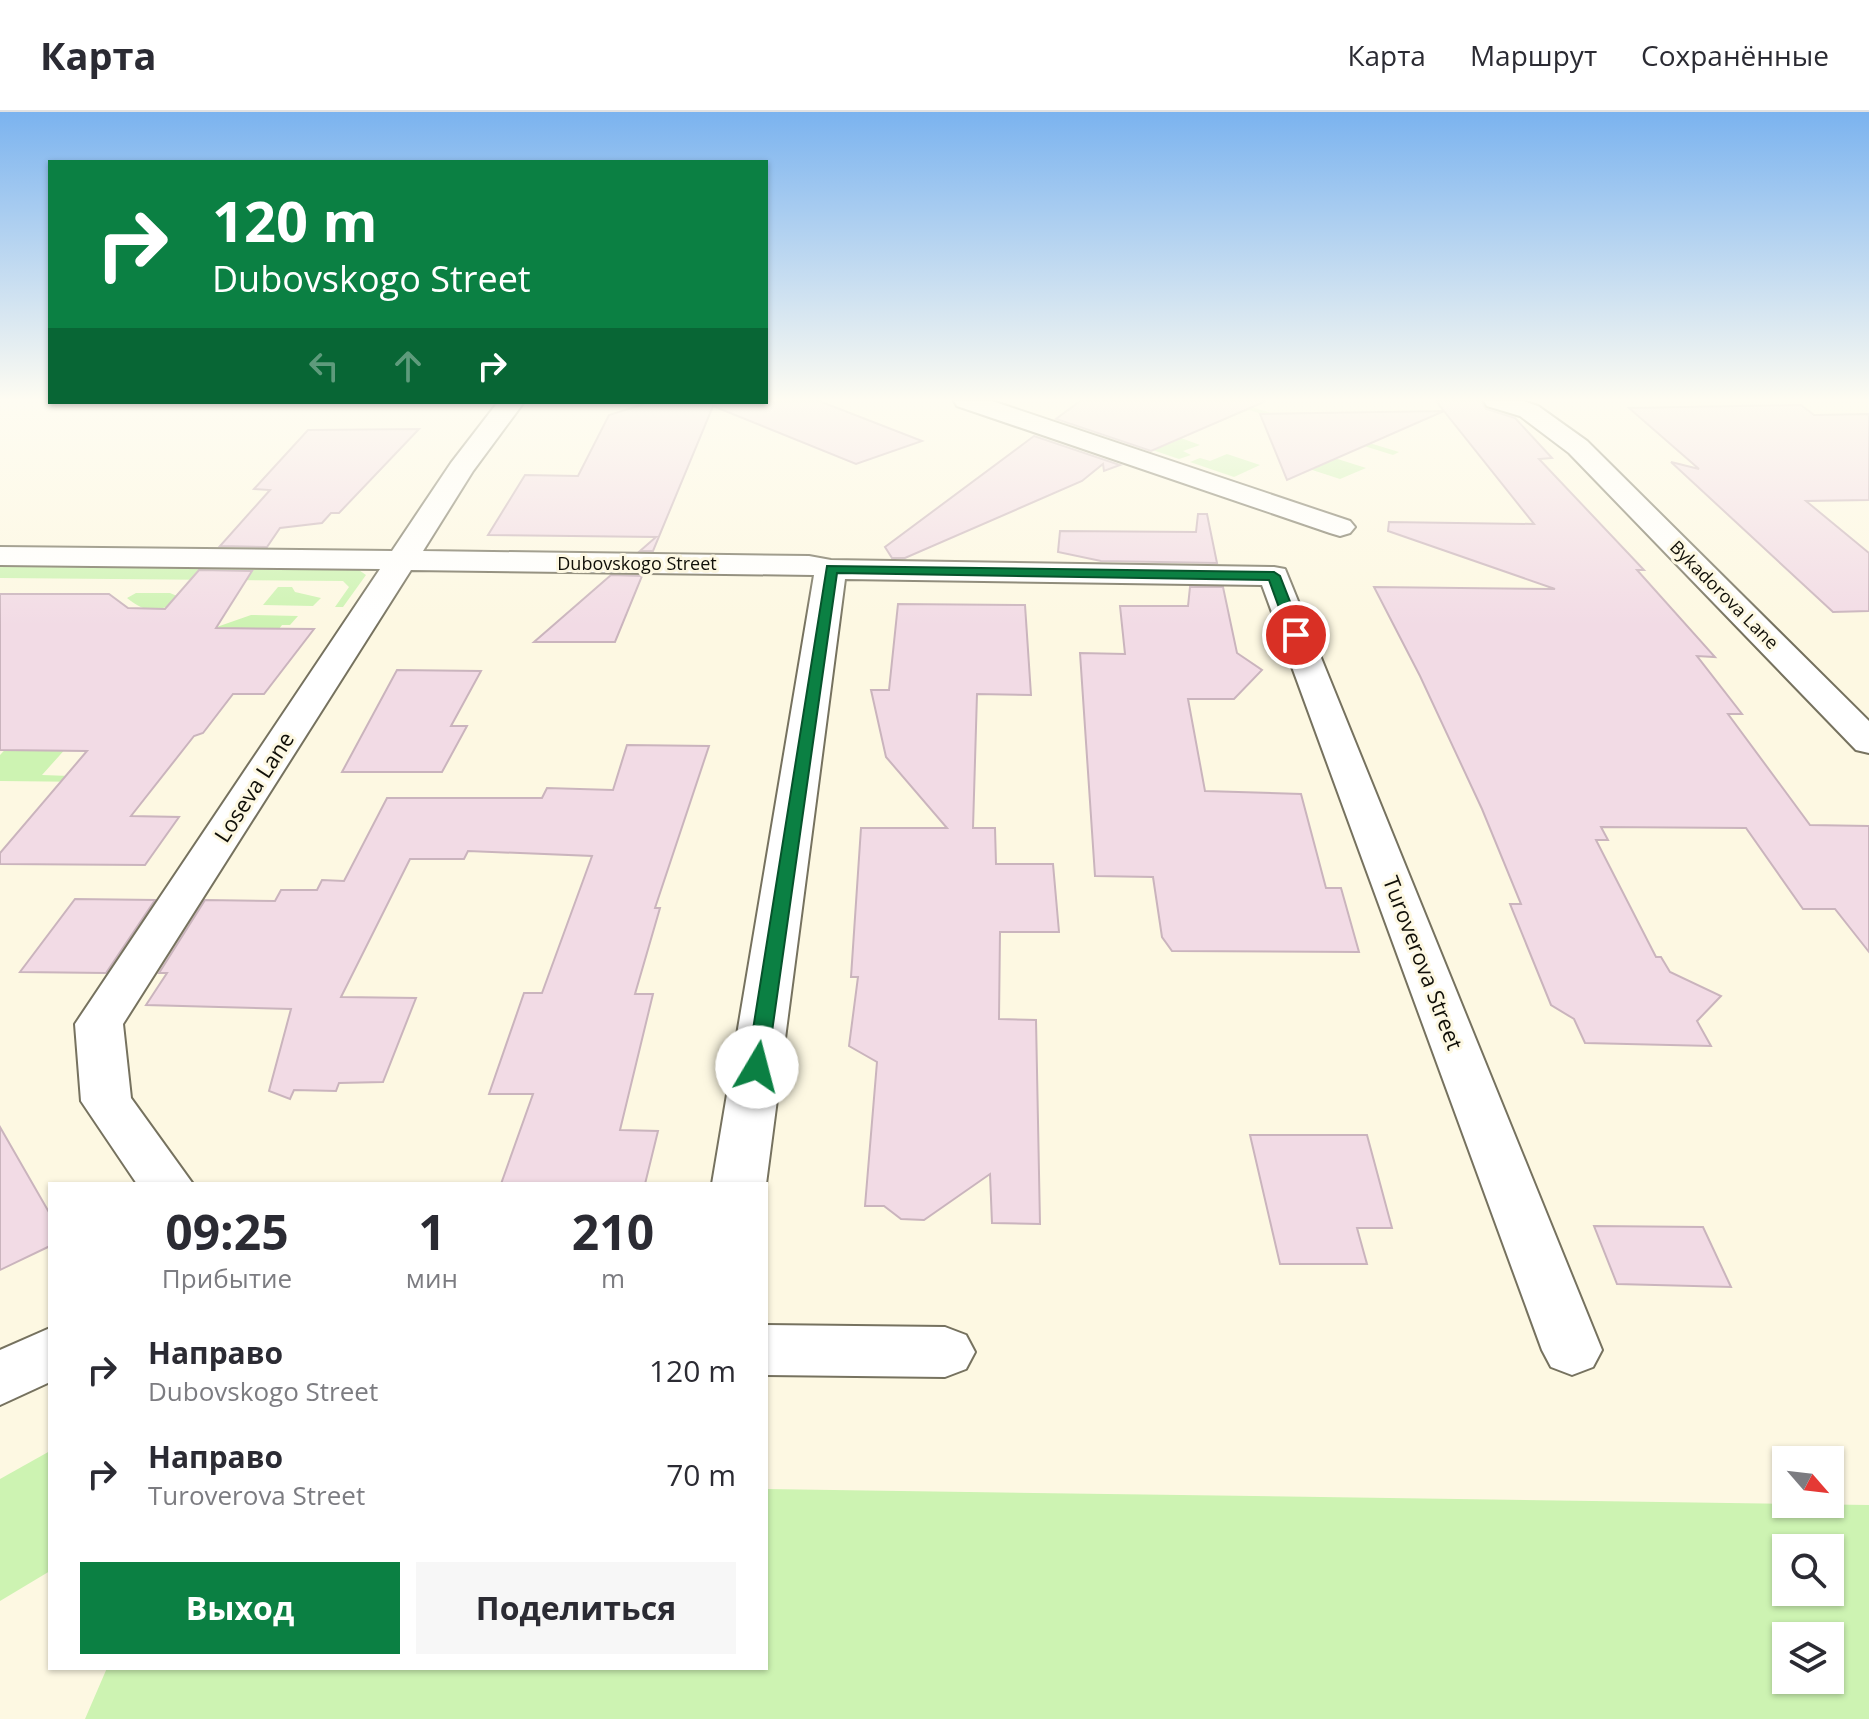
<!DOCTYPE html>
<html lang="ru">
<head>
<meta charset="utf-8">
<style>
  body { margin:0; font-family:"Open Sans",sans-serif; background:#f7f7f7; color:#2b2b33; height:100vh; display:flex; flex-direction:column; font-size:30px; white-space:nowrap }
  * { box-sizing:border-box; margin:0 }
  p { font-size:26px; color:#7c7c81 }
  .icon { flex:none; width:44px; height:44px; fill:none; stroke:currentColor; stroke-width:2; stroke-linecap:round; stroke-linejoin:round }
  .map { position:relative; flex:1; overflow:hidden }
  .panel { position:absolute; left:48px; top:1070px; width:720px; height:488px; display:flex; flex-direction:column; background:#fff; border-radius:0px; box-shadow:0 2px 6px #0004 }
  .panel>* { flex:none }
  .hud { position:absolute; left:48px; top:48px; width:720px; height:244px; border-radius:0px; box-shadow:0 2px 6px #0004; background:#0b8043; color:#fff; overflow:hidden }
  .needle { width:52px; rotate:118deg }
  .tools { position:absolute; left:1772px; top:1334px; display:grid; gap:16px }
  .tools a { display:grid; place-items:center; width:72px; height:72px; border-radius:0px; background:#fff; box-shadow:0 2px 6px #0004; font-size:40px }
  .pin { position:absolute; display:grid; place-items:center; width:68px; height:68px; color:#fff; margin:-34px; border:4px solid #fff; border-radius:50%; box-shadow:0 2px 8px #0007 }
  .me { position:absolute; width:88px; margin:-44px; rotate:8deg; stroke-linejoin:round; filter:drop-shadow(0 0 6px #0008) }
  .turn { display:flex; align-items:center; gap:28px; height:168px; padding:0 32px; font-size:36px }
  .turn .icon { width:104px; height:104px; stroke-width:2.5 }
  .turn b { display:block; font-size:56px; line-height:68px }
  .lanes { display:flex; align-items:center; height:76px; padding:0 32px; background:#0003; justify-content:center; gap:40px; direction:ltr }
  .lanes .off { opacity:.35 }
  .eta { display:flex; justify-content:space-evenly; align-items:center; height:136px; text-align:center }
  .eta b { font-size:48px; font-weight:700; line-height:56px }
  .action { display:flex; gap:16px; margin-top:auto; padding:16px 32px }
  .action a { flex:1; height:92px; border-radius:0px; background:#0b8043; color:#fff; font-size:32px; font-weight:700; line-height:92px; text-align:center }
  .action a+a { background:#f7f7f7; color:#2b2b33 }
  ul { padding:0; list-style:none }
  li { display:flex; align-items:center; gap:24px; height:104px; padding:0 32px }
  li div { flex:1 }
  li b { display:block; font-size:30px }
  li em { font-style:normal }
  header { display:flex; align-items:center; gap:48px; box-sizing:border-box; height:112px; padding:0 40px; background:#fff; border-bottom:2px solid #e1e1e2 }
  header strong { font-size:38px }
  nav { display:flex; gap:44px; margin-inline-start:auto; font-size:28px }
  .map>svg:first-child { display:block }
  .green { fill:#cdf3b2; fill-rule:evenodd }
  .building { fill:#f2dbe5; stroke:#cab4bd; stroke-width:2 }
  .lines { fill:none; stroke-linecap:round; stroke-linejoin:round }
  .minor-casing { stroke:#76725f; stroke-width:4 }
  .minor { fill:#fff; fill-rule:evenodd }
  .route { fill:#0b8043; stroke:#07532c; stroke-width:2 }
  .labels { text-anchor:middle; stroke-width:6; stroke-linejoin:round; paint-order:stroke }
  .far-street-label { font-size:18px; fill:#100f08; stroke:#fdf8e2 }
  .street-label { font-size:22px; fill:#100f08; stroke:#fdf8e2 }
</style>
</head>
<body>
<header>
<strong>Карта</strong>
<nav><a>Карта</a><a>Маршрут</a><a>Сохранённые</a></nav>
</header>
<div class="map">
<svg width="1869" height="1607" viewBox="0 0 1869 1607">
  <rect width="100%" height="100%" fill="#fdf8e2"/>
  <!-- green -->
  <g class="green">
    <path d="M 1235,290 L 1399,340 L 1393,343 L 1249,298 L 1212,313 L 1200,310 L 1170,322 L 1200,333 L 1183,339 L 1191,343 L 1179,347 L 1132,331 Z"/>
    <path d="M 1227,342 L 1260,353 L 1234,365 L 1190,350 L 1200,346 L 1210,349 Z"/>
    <path d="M 1325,343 L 1366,356 L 1340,367 L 1303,355 Z"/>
    <path d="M 0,453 L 356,456 L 366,463 L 343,495 L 335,495 L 349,475 L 343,469 L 0,466 Z"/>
    <path d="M 278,475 L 292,475 L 295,480 L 321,486 L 313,494 L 263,493 Z"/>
    <path d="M 136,481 L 170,481 L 184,487 C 159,498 151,505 127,486 Z"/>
    <path d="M 251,503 L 298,504 L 290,513 L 282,513 L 270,529 L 211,517 Z"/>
    <path d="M 47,594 L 103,595 L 42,663 L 98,665 L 94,670 L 0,669 L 0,643 Z"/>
    <path d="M 50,1339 L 50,1459 L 0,1489 L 0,1367 Z"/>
    <path d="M 766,1377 L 1869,1393 L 1869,1607 L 85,1607 L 107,1556 L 766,1556 ZM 1786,1436 L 1830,1436 L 1830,1480 L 1786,1480 ZM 1786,1524 L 1830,1524 L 1830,1568 L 1786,1568 Z"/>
  </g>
  <!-- building -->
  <g class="building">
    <path d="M 819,289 L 922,329 L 856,352 L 713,294 L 653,439 L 640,439 L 656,425 L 488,423 L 525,363 L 578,364 L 609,303 L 651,290 Z"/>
    <path d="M 1080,289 L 1266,289 L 1151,339 L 1056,307 Z"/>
    <path d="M 1436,289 L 1481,289 L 1486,297 L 1515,306 L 1552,346 L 1539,347 L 1644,458 L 1637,458 L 1715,545 L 1697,544 L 1742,602 L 1728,602 L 1810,713 L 1869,714 L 1869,840 L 1835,797 L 1803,797 L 1746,716 L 1601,715 L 1608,728 L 1596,728 L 1656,845 L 1661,845 L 1670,860 L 1721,884 L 1697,909 L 1711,934 L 1585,931 L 1574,907 L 1551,893 L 1510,792 L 1521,792 L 1482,697 L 1420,564 L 1374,475 L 1555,477 L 1388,419 L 1389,410 L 1534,412 Z"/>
    <path d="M 1801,293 L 1814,303 L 1869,302 L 1869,388 L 1806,389 L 1869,441 L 1869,499 L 1833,500 L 1671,350 L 1699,357 L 1629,296 Z"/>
    <path d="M 1444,299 L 1287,368 L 1260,302 Z"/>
    <path d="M 419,317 L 339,401 L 331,401 L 322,411 L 280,416 L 267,435 L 220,434 L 270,378 L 254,377 L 308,318 Z"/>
    <path d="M 1034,324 L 1120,353 L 1104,359 L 1103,352 L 1082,369 L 905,446 L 892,446 L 885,435 Z"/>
    <path d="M 1198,402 L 1207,402 L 1217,451 L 1101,449 L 1058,440 L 1060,419 L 1196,420 Z"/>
    <path d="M 199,458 L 252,459 L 216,516 L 314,517 L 264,582 L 233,582 L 203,621 L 194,624 L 131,704 L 179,705 L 145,753 L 0,752 L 0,741 L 87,639 L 0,638 L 0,482 L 109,482 L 128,496 L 165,497 Z"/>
    <path d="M 611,463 L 642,464 L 615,530 L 534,530 Z"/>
    <path d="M 1190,475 L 1223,475 L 1237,541 L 1262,558 L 1234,587 L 1188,587 L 1205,679 L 1301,682 L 1326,776 L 1341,776 L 1359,840 L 1172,839 L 1162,825 L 1153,765 L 1095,764 L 1080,541 L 1125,542 L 1120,494 L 1188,494 Z"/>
    <path d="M 898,492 L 1025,493 L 1031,583 L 977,582 L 973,716 L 995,716 L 996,752 L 1053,752 L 1059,820 L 1000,820 L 999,907 L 1036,908 L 1040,1112 L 992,1111 L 990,1062 L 924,1108 L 901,1107 L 884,1094 L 865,1094 L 877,950 L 849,934 L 858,865 L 851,865 L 861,716 L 947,716 L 886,645 L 871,578 L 889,578 Z"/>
    <path d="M 397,558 L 481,559 L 451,614 L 467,614 L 442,660 L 342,660 Z"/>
    <path d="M 627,633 L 709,634 L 655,796 L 660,796 L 635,882 L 653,882 L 620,1018 L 658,1019 L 645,1072 L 501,1072 L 533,982 L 489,982 L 524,881 L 542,881 L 592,744 L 468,739 L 464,747 L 410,747 L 341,885 L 416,886 L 383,970 L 339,971 L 336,979 L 294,978 L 290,987 L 269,979 L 291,897 L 146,893 L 167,861 L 159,861 L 205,788 L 275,789 L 281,778 L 317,778 L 322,768 L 344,769 L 387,686 L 542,686 L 547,676 L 613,678 Z"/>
    <path d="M 75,787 L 155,788 L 106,861 L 20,860 Z"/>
    <path d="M 0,1015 L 50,1102 L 50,1134 L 0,1158 Z"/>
    <path d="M 1250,1023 L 1367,1023 L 1392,1116 L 1357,1116 L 1367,1152 L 1280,1152 Z"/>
    <path d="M 1594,1114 L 1703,1115 L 1731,1175 L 1617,1172 Z"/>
  </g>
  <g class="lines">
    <!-- minor casing -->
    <g class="minor-casing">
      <g id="minor">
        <path d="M 954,289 L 992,289 L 1350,409 L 1355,415 L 1350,421 L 1340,424 L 1330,421 L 957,294 Z"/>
        <path d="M 1484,289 L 1523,289 L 1538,294 L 1587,329 L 1869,609 L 1869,641 L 1856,638 L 1569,341 L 1520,304 L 1487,294 Z"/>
        <path d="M 498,290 L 524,290 L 473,359 L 423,439 L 809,444 L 831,448 L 1274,455 L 1285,457 L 1602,1238 L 1593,1255 L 1572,1263 L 1551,1255 L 1542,1238 L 1262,473 L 845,467 L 766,1072 L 712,1072 L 814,463 L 411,458 L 123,912 L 131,986 L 193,1072 L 137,1072 L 81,989 L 75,912 L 380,457 L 0,453 L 0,435 L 392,439 L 451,351 Z"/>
        <path d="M 766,1213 L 945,1215 L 966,1223 L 975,1240 L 966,1257 L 945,1265 L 766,1263 Z"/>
        <path d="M 50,1216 L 50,1270 L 0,1293 L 0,1238 Z"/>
      </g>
    </g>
    <!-- minor -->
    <use href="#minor" class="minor"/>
  </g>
  <!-- sky -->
  <linearGradient id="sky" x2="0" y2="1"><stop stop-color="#7bb3ef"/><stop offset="0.56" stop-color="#fefcf2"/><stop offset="1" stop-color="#fefcf2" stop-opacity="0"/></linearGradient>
  <rect width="1869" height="514" fill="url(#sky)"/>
  <!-- route -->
  <path class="route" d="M 827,454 L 1274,460 L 1280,464 L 1303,523 L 1296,528 L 1289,523 L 1269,468 L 837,461 L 767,955 L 757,962 L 747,955 Z"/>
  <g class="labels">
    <!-- far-street labels -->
    <g class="far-street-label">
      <text x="637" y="458">Dubovskogo Street</text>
      <text transform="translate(1724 483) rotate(45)" y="6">Bykadorova Lane</text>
    </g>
    <!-- street labels -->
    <g class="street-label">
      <text transform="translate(254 675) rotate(-57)" y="8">Loseva Lane</text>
      <text transform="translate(1423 851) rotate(69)" y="8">Turoverova Street</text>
    </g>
  </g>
</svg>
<div class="tools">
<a><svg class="needle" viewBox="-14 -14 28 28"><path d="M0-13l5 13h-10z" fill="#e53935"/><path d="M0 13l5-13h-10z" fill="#7c7c81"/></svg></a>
<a><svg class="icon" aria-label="search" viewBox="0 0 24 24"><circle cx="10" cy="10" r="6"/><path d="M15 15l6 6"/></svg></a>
<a><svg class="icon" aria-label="layers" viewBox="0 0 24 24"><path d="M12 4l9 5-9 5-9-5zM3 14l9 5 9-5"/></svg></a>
</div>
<div class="pin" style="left:1296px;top:523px;background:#d93025"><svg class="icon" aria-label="arrive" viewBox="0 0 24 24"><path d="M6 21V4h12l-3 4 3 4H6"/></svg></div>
<svg class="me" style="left:757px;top:955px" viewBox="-20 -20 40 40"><circle r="19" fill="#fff"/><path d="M0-13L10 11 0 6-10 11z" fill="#0b8043"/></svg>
<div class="hud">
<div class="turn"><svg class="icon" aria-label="right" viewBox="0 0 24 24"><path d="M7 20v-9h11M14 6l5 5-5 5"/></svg><div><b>120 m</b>Dubovskogo Street</div></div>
<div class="lanes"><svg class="icon off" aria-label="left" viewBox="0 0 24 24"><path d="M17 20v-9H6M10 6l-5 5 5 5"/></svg><svg class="icon off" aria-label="ahead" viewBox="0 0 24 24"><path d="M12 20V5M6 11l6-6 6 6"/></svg><svg class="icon" aria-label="right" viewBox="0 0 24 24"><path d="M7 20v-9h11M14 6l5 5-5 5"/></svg></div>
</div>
<section class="panel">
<div class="eta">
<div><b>09:25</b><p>Прибытие</p></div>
<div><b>1</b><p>мин</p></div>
<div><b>210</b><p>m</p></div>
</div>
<ul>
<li><svg class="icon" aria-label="right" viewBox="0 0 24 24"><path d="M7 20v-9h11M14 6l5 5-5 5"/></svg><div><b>Направо</b><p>Dubovskogo Street</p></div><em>120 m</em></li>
<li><svg class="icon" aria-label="right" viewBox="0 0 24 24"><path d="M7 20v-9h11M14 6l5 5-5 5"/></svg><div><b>Направо</b><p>Turoverova Street</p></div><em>70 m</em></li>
</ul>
<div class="action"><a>Выход</a><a>Поделиться</a></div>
</section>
</div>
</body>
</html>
